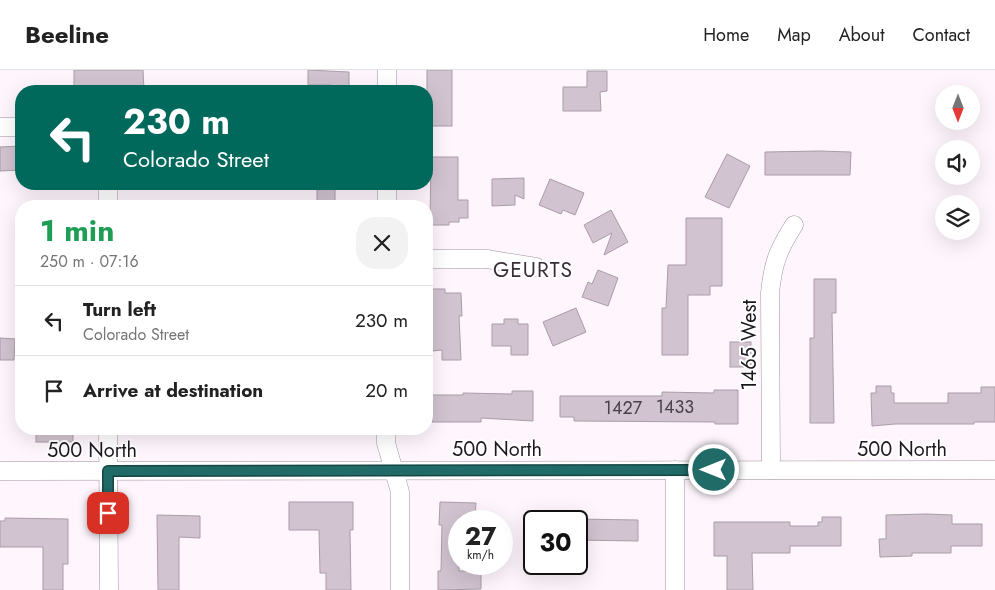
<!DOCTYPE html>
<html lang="en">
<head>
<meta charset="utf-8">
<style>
  body { margin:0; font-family:Jost,sans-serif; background:#f2f2f2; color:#222; height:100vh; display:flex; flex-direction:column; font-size:19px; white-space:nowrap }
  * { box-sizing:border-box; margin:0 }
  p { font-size:16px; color:#767676 }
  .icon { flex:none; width:28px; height:28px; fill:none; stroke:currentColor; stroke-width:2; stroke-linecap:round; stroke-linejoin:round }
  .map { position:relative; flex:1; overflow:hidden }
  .drawer { position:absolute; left:15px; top:130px; width:418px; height:235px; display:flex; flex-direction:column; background:#fff; border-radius:20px; box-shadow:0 5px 20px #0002 }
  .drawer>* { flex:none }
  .hud { position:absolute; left:15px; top:15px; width:418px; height:105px; border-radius:20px; box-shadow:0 5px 20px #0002; background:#00695c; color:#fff; overflow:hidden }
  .needle { width:32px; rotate:180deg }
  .tools { position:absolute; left:935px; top:15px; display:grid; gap:10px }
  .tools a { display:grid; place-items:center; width:45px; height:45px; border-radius:50%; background:#fff; box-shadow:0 5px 20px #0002; font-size:25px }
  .speed { position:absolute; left:448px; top:440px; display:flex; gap:10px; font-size:25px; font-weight:700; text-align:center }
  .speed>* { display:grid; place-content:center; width:65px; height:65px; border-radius:50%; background:#fff; box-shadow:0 5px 20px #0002; line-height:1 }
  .speed small { font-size:12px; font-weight:400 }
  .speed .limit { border:2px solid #111; border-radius:8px; background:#fff; color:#111 }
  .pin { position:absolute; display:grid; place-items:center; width:42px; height:42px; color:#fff; margin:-21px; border-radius:10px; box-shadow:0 2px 8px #0006 }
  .me { position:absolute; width:55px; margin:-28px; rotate:270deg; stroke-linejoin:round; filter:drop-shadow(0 0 4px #0008) }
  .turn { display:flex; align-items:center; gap:18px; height:105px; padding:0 25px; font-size:22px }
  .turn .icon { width:65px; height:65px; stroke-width:2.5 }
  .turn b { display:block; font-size:35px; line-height:42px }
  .round { display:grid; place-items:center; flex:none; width:52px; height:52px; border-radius:20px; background:#f2f2f2 }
  .summary { display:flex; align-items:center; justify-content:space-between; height:85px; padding:0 25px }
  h1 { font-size:30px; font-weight:700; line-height:38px; color:#1e9e55 }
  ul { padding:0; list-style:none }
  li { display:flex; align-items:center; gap:15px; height:70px; padding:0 25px; border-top:1px solid #e0e0e0 }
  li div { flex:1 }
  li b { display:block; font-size:19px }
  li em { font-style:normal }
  header { display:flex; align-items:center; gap:30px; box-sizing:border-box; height:70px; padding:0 25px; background:#fff; border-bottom:1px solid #e0e0e0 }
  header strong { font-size:24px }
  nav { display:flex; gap:28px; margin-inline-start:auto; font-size:18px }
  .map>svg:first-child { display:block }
  .building { fill:#d1c3d0; stroke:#aa9da9 }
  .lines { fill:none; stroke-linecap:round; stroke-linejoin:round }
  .street-casing { stroke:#9e919c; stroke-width:19 }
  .street { stroke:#fff; stroke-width:18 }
  .route-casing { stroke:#154643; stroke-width:12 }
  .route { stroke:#206b67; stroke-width:9 }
  .labels { text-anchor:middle; stroke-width:4; stroke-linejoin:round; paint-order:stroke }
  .number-label { font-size:18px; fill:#494249 }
  .street-label { font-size:20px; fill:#1c171c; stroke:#fff }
  .neighbourhood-label { font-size:21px; letter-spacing:1px; fill:#392e38; stroke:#fff }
</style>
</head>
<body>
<header>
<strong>Beeline</strong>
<nav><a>Home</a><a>Map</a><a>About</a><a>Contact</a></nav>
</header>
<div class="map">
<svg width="995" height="520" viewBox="0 0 995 520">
  <rect width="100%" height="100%" fill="#fef5fd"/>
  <!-- building -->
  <g class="building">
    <path d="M 74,0 L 143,0 L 144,20 L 74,21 Z"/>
    <path d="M 308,0 L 349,2 L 349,21 L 331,21 L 331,15 L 308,15 Z"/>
    <rect x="427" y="0" width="25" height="56"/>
    <path d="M 587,1 L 607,1 L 607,21 L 600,22 L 601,41 L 563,41 L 563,17 L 587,17 Z"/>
    <path d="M 21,76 L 21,100 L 0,101 L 0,77 Z"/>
    <path d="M 819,81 L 851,82 L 850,105 L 765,105 L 765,82 Z"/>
    <path d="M 727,84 L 750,96 L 729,138 L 705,127 Z"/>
    <path d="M 431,87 L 458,87 L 458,130 L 468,130 L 468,148 L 459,148 L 459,152 L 449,152 L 449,155 L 430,155 Z"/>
    <path d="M 524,108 L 524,129 L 515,125 L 515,135 L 492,136 L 492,109 Z"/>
    <path d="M 550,109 L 584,123 L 575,145 L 563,140 L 561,144 L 539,135 Z"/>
    <rect x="317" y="114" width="18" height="22"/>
    <path d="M 611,140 L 628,172 L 604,185 L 612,163 L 593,173 L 584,155 Z"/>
    <path d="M 686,148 L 722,148 L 722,216 L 710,216 L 710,225 L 688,225 L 688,285 L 662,285 L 662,238 L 666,238 L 668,195 L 686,195 Z"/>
    <path d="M 598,200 L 618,208 L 608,236 L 582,227 L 588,212 L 592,214 Z"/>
    <path d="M 814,209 L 836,209 L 836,243 L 832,243 L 834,353 L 810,353 L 810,268 L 814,268 Z"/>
    <path d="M 429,219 L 445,219 L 445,223 L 461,223 L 462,246 L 459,246 L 461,290 L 442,290 L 442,280 L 432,281 L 432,275 L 430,275 Z"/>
    <path d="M 576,238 L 586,262 L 553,276 L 543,252 Z"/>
    <path d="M 504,249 L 518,249 L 518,254 L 528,254 L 528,285 L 511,285 L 511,276 L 492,276 L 492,254 L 504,254 Z"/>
    <path d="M 0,268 L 15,269 L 14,290 L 0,290 Z"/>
    <rect x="730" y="272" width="21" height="25"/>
    <path d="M 876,316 L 891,316 L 891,323 L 894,323 L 894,333 L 948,333 L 948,323 L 981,323 L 981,317 L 995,317 L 995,352 L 974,352 L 974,354 L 895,354 L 872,356 L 871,323 L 876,323 Z"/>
    <path d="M 714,320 L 738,320 L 738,354 L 715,354 L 715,352 L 574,351 L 574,347 L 560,347 L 560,326 L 662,326 L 662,322 L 714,323 Z"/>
    <path d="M 512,321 L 533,321 L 533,351 L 481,348 L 481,352 L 432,352 L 432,347 L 426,347 L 426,325 L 463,325 L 463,323 L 512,324 Z"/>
    <rect x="36" y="359" width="37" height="13"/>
    <path d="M 289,432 L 353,432 L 353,460 L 350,460 L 351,520 L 326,520 L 326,503 L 320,503 L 319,460 L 289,460 Z"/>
    <path d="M 440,432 L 476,433 L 475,447 L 469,447 L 469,451 L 459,451 L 459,501 L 481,501 L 481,519 L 438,520 L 438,501 L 441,501 L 442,455 L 439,455 Z"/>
    <path d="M 926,444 L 952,445 L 952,454 L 982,454 L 982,476 L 951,476 L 951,483 L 912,483 L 912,486 L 880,487 L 879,469 L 886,469 L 886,445 Z"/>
    <path d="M 157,445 L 200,446 L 200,468 L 179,467 L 179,520 L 158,520 Z"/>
    <path d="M 822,447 L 841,447 L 841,476 L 790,476 L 790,483 L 752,483 L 753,520 L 727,520 L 727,486 L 714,486 L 714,452 L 790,452 L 790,456 L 818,456 L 818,452 L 822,452 Z"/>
    <path d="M 5,448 L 68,449 L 68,494 L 63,494 L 63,520 L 43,520 L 43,477 L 0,477 L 0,451 L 5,451 Z"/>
    <path d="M 576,449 L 638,450 L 638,471 L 576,470 Z"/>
  </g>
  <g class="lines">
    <!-- street casing -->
    <g class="street-casing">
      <g id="street">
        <path d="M 387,21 L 387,0"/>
        <path d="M 0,57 L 21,57"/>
        <path d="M 108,114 L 108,136"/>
        <path d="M 387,136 L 387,114"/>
        <path d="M 426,189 L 487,189 L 536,197"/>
        <path d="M 108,359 L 109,520"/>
        <path d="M 386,359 L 386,373 L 400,422 L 400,520"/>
        <path d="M 675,400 L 675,520"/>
        <path d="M 771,400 L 770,223 C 773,193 778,180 794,155"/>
        <path d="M 0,401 L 995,400"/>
      </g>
    </g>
    <!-- street -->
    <use href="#street" class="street"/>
  </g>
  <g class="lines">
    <!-- route casing -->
    <g class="route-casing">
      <path id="route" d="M 108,443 L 108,401 L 714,400"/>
    </g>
    <!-- route -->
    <use href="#route" class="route"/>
  </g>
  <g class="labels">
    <!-- number labels -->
    <g class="number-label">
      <text x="675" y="343">1433</text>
      <text x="623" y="344">1427</text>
    </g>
    <!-- street labels -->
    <g class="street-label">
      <text transform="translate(749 275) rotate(-90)" y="7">1465 West</text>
      <text x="497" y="386">500 North</text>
      <text x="902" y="386">500 North</text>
      <text x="92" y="387">500 North</text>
    </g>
    <!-- neighbourhood labels -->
    <g class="neighbourhood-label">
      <text x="533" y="207">GEURTS</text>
    </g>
  </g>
</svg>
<div class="tools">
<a><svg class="needle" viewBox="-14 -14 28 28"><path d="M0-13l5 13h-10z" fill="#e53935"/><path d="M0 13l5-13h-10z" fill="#767676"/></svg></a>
<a><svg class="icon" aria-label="sound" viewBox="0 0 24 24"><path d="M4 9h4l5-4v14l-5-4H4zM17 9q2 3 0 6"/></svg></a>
<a><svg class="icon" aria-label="layers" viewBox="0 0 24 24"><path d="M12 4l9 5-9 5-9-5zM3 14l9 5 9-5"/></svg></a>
</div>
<div class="speed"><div>27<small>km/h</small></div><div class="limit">30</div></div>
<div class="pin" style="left:108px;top:443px;background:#d93025"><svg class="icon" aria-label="arrive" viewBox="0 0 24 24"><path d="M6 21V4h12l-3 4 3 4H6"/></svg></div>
<svg class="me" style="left:714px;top:400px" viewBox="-20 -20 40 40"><circle r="17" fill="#206b67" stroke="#fff" stroke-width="3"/><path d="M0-11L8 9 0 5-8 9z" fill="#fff"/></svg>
<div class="hud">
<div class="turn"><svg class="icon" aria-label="left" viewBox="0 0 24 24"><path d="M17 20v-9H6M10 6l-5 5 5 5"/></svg><div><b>230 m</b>Colorado Street</div></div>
</div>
<section class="drawer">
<div class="summary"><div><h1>1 min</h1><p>250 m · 07:16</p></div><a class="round"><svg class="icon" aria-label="close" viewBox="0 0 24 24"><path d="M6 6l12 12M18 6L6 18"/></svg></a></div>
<ul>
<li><svg class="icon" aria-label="left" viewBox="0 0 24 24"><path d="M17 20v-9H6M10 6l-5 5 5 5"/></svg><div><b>Turn left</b><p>Colorado Street</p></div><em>230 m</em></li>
<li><svg class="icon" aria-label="arrive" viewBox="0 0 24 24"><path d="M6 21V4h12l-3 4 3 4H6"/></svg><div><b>Arrive at destination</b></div><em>20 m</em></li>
</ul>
</section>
</div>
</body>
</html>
